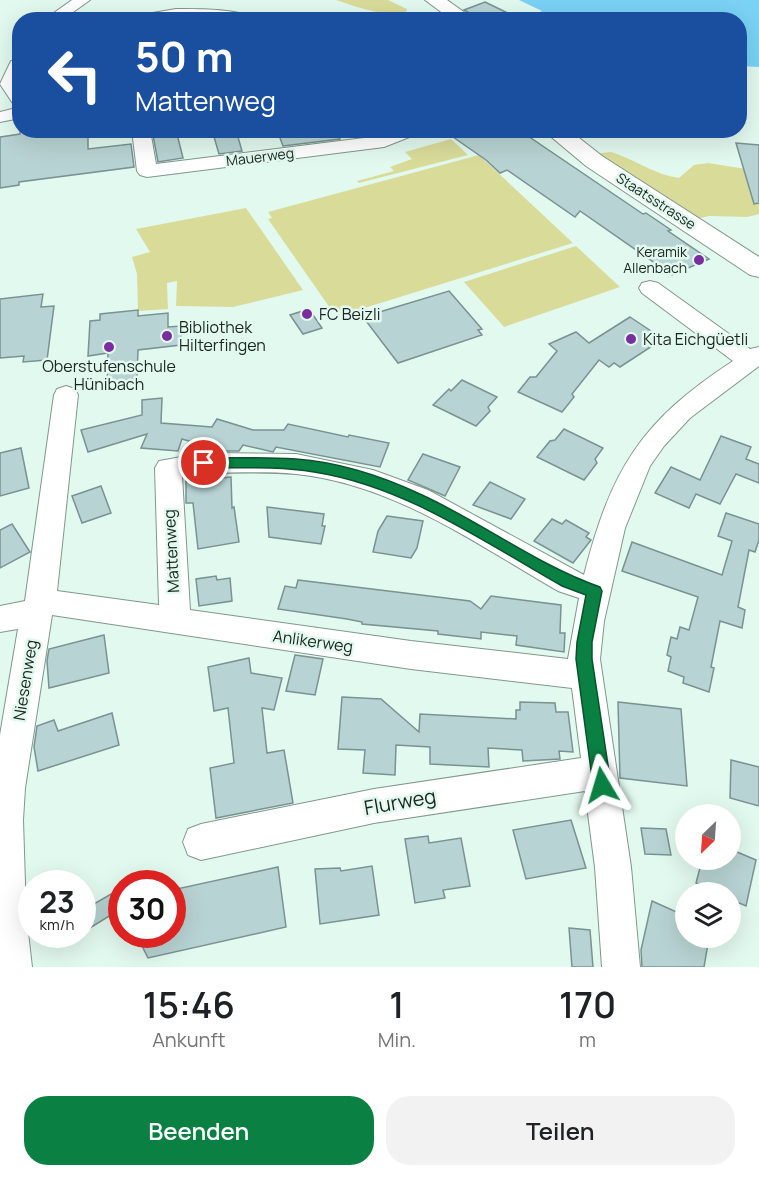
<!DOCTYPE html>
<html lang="de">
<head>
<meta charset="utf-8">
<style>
  body { margin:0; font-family:Manrope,sans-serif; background:#f2f2f2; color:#202124; height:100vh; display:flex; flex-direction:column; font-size:22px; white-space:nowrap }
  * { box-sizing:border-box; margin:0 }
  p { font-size:20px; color:#757577 }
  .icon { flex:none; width:33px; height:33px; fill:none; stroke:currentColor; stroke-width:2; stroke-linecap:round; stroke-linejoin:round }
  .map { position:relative; height:967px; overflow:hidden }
  .panel { display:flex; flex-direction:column; background:#fff; flex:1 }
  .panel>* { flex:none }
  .top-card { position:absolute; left:12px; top:12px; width:735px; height:126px; border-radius:24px; box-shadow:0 6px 24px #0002; background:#1a4fa0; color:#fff; overflow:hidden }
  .needle { width:39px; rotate:205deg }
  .buttons { position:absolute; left:675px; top:804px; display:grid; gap:12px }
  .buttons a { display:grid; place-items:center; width:66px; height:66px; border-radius:50%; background:#fff; box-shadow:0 6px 24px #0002; font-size:30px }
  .speed { position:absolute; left:18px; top:870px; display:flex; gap:12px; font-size:30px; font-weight:700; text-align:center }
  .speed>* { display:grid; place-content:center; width:78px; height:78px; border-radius:50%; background:#fff; box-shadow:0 6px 24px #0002; line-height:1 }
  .speed small { font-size:15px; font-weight:400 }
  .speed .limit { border:9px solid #d22; background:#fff; color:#111 }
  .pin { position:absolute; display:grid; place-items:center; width:51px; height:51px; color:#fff; margin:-26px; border:3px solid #fff; border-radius:50%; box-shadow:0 2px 6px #0007 }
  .me { position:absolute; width:66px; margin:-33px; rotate:353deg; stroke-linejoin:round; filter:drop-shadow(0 0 4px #0008) }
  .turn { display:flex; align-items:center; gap:21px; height:126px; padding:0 24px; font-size:27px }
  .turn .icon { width:78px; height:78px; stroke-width:2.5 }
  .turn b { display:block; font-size:42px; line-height:51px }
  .eta { display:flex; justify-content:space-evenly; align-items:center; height:102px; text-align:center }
  .eta b { font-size:36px; font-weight:600; line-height:42px }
  .button { display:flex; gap:12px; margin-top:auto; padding:12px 24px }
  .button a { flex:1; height:69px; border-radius:24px; background:#0b8043; color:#fff; font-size:24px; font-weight:600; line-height:69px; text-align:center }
  .button a+a { background:#f2f2f2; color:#202124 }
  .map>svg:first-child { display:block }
  .green { fill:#d9dc99 }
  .water { fill:#7ad2f5 }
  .building { fill:#b8d3d3; stroke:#799292; stroke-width:1.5 }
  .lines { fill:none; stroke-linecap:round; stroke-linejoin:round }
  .minor-casing { stroke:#81978e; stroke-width:2 }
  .major-casing { stroke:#81978e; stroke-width:2 }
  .minor { fill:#fff; fill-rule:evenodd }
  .major { fill:#fff; fill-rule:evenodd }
  .route { fill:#0b8043; stroke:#07532c; stroke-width:1.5 }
  .poi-dot { fill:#7a2d9f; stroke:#e2f9ef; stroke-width:2 }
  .labels { text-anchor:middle; stroke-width:5; stroke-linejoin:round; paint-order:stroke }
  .far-street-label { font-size:14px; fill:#1b2420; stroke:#e2f9ef }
  .far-poi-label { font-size:14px; fill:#1b2420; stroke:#e2f9ef; text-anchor:end }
  .poi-label { font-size:16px; fill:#1b2420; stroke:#e2f9ef; text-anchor:start }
  .street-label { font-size:16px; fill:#1b2420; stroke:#e2f9ef }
  .near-street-label { font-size:20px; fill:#1b2420; stroke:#e2f9ef }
</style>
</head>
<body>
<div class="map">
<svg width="759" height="967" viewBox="0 0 759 967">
  <rect width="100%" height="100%" fill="#e2f9ef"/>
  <!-- green -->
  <g class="green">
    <path d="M 336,0 L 388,0 L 407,9 L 406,13 C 384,17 357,7 336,0 Z"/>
    <path d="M 451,139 L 468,155 L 359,183 L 357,181 L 394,171 L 390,167 L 412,159 L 405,152 Z"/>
    <path d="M 611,152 C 634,159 655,175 679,178 L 694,165 L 708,163 L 759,171 L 759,214 L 747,217 L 709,216 L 687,221 L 586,155 Z"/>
    <path d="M 479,155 L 573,243 L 342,315 L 335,306 L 330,308 L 268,219 L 272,218 L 268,212 Z"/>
    <path d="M 246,208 L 303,290 L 233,307 L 176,306 L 177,281 L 167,283 L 168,309 L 138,311 L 137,274 L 132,257 L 150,252 L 136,229 Z"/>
    <path d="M 576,246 L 620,287 L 504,327 L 464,282 Z"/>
  </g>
  <!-- water -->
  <path class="water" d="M 519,0 L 759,0 L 759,67 L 740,66 L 740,20 L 566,20 L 561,18 L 563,19 L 522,19 L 542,11 Z"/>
  <!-- building -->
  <g class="building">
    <path d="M 485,2 L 522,20 L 482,20 L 464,10 Z"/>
    <path d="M 20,130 L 88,130 L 88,149 L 131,144 L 134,167 L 19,182 L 19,185 L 0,188 L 0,137 L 20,134 Z"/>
    <path d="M 152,130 L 176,130 L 183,158 L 158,162 Z"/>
    <path d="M 212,130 L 236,130 L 242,151 L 219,154 Z"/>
    <path d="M 277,130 L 340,130 L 340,139 L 283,146 Z"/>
    <path d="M 443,130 L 519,130 L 643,214 L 646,213 L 671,230 L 668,231 L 709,259 L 672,275 L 580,211 L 575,217 L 507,170 L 500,173 L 486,160 Z"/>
    <path d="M 736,143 L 759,145 L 759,203 L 754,204 Z"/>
    <path d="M 449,291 L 482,329 L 478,330 L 482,335 L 398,363 L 363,317 Z"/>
    <path d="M 43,294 L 41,307 L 54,306 L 47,360 L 23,362 L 24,356 L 0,358 L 0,299 Z"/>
    <path d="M 309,309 L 322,328 L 303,334 L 290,315 Z"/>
    <path d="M 138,310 L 138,316 L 168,313 L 168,327 L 181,326 L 181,345 L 138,350 L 137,379 L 107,383 L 108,353 L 88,356 L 90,321 L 100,320 L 100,314 Z"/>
    <path d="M 630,317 L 663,339 L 620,367 L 614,363 L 609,367 L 599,360 L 572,394 L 574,397 L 562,412 L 518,392 L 530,377 L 536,377 L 557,351 L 549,344 L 576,332 L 589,343 Z"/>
    <path d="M 462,380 L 497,397 L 488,407 L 490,411 L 476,426 L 433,405 L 449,389 L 451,391 Z"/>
    <path d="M 162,398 L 161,423 L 212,427 L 217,419 L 253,430 L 284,430 L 288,424 L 348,437 L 349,435 L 389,443 L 380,467 L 276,447 L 273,452 L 269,451 L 243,445 L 239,451 L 222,451 L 182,439 L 178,451 L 141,448 L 147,434 L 88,452 L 81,430 L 142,415 L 142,400 Z"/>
    <path d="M 564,429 L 603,448 L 595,459 L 597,463 L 584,480 L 537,457 L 550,441 L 555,440 Z"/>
    <path d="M 721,436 L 751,447 L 746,459 L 759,464 L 759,483 L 736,474 L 720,504 L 696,494 L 689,508 L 655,493 L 671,467 L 700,480 Z"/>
    <path d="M 21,448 L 29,488 L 0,496 L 0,453 Z"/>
    <path d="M 423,454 L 460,467 L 445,496 L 408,480 Z"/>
    <path d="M 231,477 L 232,508 L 234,507 L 239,542 L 198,549 L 193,503 L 186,503 L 186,481 Z"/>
    <path d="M 490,482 L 525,499 L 511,519 L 473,505 Z"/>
    <path d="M 101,486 L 111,513 L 82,523 L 72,496 Z"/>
    <path d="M 267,507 L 324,514 L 322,526 L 325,526 L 321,544 L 269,537 Z"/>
    <path d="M 726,513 L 759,524 L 759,540 L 755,552 L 749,550 L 738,607 L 745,610 L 742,628 L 720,621 L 711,667 L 714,668 L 709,692 L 683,683 L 684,677 L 668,671 L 671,657 L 667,655 L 671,637 L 677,639 L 680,627 L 689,630 L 698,597 L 622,571 L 632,542 L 722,575 L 732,541 L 718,536 Z"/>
    <path d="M 387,516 L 423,521 L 417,548 L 411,558 L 373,552 L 378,531 Z"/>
    <path d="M 552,519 L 562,524 L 566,520 L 589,533 L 586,537 L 591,540 L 573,563 L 534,541 Z"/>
    <path d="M 12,524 L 30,552 L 0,568 L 0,530 Z"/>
    <path d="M 216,576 L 217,580 L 230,578 L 232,601 L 199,606 L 196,579 Z"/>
    <path d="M 298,580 L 470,601 L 481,609 L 491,596 L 561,605 L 560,633 L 565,633 L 564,652 L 516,645 L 517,636 L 481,632 L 481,639 L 438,634 L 438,631 L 362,624 L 362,622 L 347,619 L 278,609 L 285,586 L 296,588 Z"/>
    <path d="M 104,635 L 109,673 L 49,688 L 47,661 L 49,649 Z"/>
    <path d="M 295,655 L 323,659 L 315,695 L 286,691 Z"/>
    <path d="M 249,658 L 251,673 L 282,678 L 274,710 L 262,708 L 267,753 L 284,750 L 293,803 L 216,818 L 210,768 L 234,763 L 228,708 L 214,711 L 208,667 Z"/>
    <path d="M 342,697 L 381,699 L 419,732 L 420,714 L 516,719 L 516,710 L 520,710 L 520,702 L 555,703 L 556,712 L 568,712 L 573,752 L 559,751 L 560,759 L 523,761 L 522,750 L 488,748 L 489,767 L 430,764 L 430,747 L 396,745 L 395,775 L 363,773 L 365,750 L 338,749 Z"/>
    <path d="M 618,702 L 681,709 L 687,786 L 620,778 Z"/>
    <path d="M 112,713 L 119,745 L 38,771 L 34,747 L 37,726 L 54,720 L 58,731 Z"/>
    <path d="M 731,760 L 759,767 L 759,806 L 730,798 Z"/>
    <path d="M 571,820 L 586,868 L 526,879 L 513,830 Z"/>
    <path d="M 641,828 L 666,829 L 671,855 L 645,854 Z"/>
    <path d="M 428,836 L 429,843 L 461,838 L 470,886 L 443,890 L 445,898 L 415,903 L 405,839 Z"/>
    <path d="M 730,849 L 756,860 L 746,906 L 730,899 L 730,892 L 717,892 L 696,883 L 702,860 L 730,860 Z"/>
    <path d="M 372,866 L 379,915 L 320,924 L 315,869 L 340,868 L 341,871 Z"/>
    <path d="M 278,867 L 286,927 L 148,958 L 136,934 L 172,934 L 172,890 Z"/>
    <path d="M 111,894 L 119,910 L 82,933 L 82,911 Z"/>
    <path d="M 652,901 L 681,914 L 686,938 L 709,938 L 704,967 L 642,967 L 641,950 Z"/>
    <path d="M 569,928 L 590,930 L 593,967 L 572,967 Z"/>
  </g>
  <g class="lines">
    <!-- minor casing -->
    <g class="minor-casing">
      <g id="minor">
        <path d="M 72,0 L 90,0 L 62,20 L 44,20 Z"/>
        <path d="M 176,9 C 194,9 242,8 254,20 L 128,20 L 129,17 Z"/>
        <path d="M 17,60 L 20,61 L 18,84 L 20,106 L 14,105 L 0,84 L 11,61 Z"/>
        <path d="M 20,107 L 20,118 L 0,122 L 0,112 Z"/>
        <path d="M 132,130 L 150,130 L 156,164 L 380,136 L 394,130 L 420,130 L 417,134 L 384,147 L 147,177 L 140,175 L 137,171 Z"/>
        <path d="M 650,281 L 658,283 L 750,349 L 759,347 L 759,366 L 690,418 L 664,446 L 650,466 L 625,528 L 604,621 L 600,659 L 631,867 L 640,967 L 602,967 L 595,867 L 585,791 L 374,823 L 201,860 L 188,855 L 183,842 L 188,829 L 201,824 L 374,789 L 581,758 L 572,688 L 411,669 L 52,615 L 25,788 L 23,820 L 26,915 L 32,967 L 0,967 L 0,735 L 18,629 L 0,632 L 0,606 L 25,601 L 54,395 L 57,389 L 66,386 L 75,389 L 78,395 L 57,591 L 159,605 L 155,468 L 159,461 L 204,453 L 296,454 L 373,470 L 428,490 L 584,575 C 611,469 641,421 733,361 L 642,293 L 639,288 L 642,283 ZM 204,473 C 234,473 266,471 296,474 C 393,484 475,543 558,591 L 579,598 L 568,659 L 411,641 L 190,610 L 182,476 Z"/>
      </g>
    </g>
    <!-- major casing -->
    <g class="major-casing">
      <g id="major">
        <path d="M 425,0 L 447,0 L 475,20 L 452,20 Z"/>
        <path d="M 543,130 L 569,130 L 602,156 L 759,257 L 759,277 L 750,275 L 586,166 Z"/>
      </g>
    </g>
    <!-- minor -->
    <use href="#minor" class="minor"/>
    <!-- major -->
    <use href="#major" class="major"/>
  </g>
  <!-- route -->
  <path class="route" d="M 204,458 C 235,458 265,457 296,459 C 338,462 384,477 422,495 C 483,523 537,565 600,587 L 602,591 L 592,642 L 592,659 L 611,785 L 608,791 L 602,793 L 596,791 L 593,785 L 576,659 L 577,642 L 586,595 L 562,586 C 484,542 405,486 314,472 C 279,466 241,468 204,468 L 198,463 Z"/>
  <!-- markers -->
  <g class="poi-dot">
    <circle cx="699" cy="260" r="6"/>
    <circle cx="307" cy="314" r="6"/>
    <circle cx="167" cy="336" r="6"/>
    <circle cx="631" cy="339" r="6"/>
    <circle cx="109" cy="347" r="6"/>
  </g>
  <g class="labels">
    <!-- far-street labels -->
    <g class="far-street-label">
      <text transform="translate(260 157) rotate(-7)" y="5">Mauerweg</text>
      <text transform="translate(656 201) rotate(33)" y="5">Staatsstrasse</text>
    </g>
    <!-- far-poi labels -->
    <g class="far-poi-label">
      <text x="687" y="257">Keramik<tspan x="687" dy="16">Allenbach</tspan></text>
    </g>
    <!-- poi labels -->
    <g class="poi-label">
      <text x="319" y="320">FC Beizli</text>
      <text x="179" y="333">Bibliothek<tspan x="179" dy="18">Hilterfingen</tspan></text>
      <text x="643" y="345">Kita Eichgüetli</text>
      <text x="109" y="372" text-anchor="middle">Oberstufenschule<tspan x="109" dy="18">Hünibach</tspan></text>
    </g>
    <!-- street labels -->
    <g class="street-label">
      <text transform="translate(171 551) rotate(-93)" y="6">Mattenweg</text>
      <text transform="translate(313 641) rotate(8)" y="6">Anlikerweg</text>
      <text transform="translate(25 680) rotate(-81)" y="6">Niesenweg</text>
    </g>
    <!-- near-street labels -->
    <g class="near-street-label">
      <text transform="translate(400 802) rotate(-10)" y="7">Flurweg</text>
    </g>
  </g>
</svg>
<div class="buttons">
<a><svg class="needle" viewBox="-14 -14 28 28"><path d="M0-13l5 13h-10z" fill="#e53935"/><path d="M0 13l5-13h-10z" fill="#757577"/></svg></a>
<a><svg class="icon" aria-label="layers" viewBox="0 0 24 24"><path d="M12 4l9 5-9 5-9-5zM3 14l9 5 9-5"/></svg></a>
</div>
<div class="speed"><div>23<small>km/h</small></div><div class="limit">30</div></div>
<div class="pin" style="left:204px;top:463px;background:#d93025"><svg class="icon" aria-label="arrive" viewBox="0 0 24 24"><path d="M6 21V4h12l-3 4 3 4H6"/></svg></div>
<svg class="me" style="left:602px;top:785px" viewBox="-20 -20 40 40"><path d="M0-17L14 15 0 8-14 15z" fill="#0b8043" stroke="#fff" stroke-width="4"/></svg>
<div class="top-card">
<div class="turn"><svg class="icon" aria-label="left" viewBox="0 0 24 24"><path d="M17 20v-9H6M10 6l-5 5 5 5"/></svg><div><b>50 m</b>Mattenweg</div></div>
</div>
</div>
<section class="panel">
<div class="eta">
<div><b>15:46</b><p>Ankunft</p></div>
<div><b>1</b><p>Min.</p></div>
<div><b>170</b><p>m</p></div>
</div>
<div class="button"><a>Beenden</a><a>Teilen</a></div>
</section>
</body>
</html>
